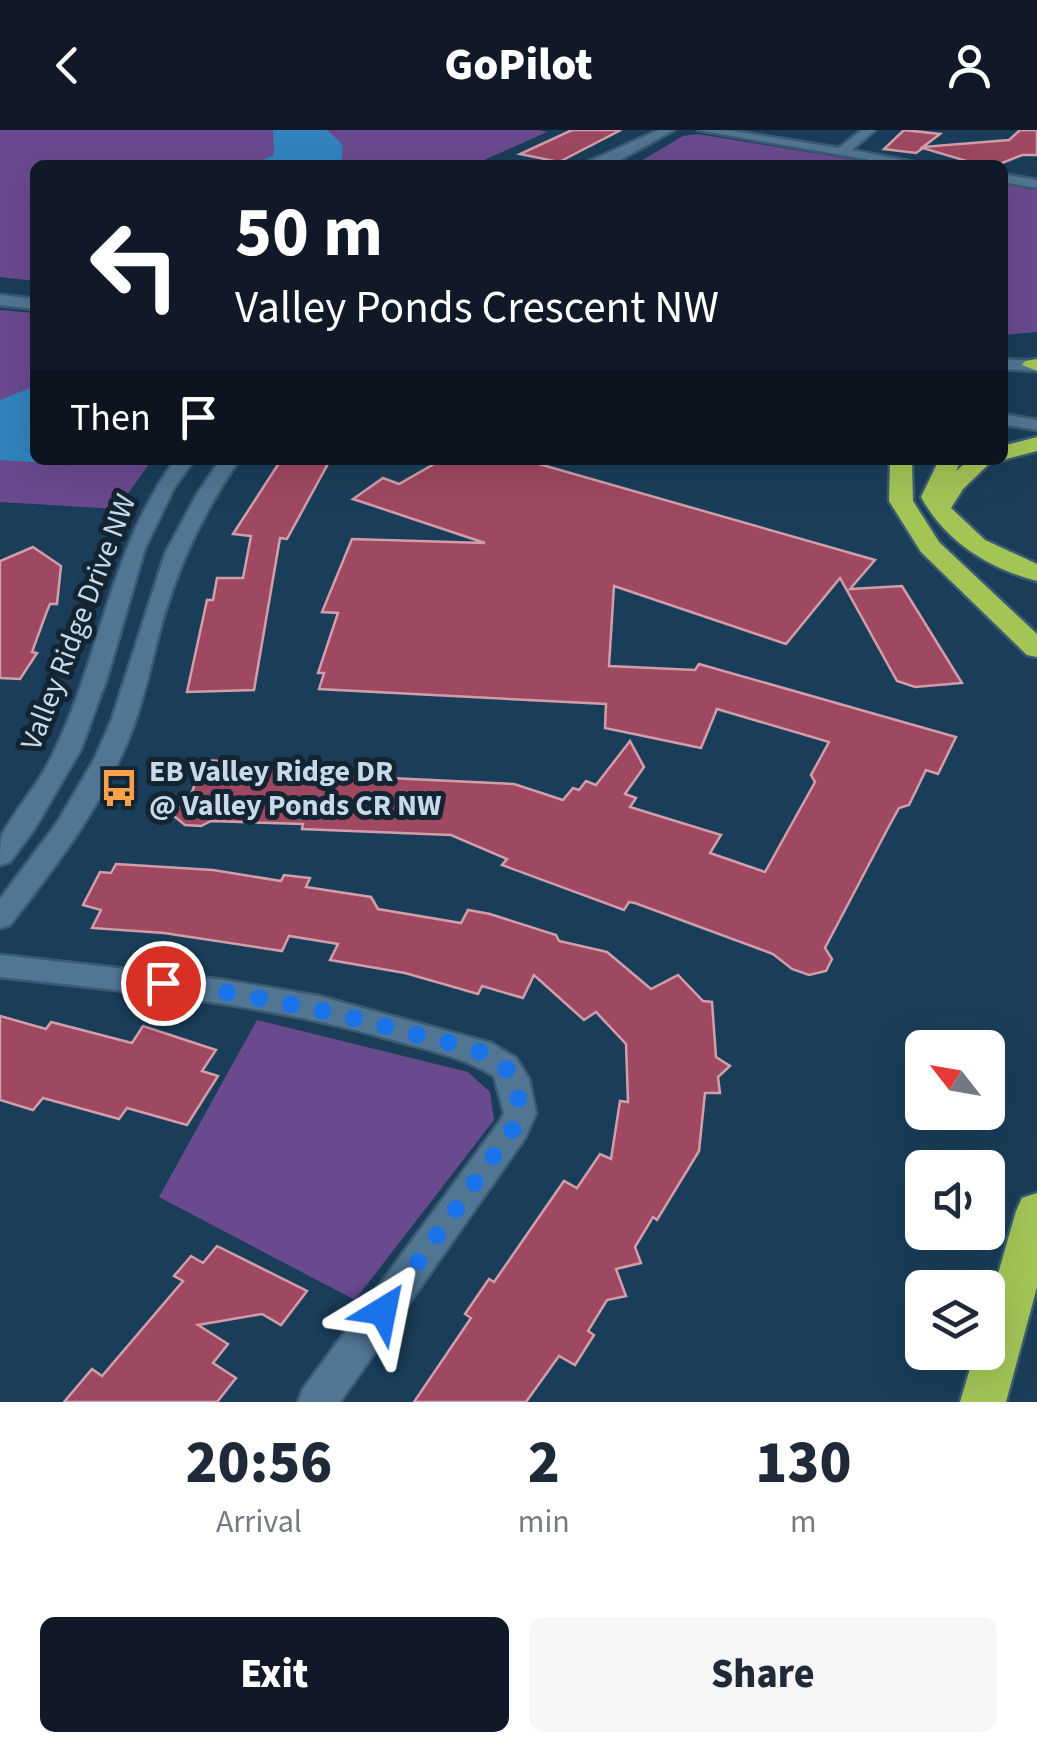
<!DOCTYPE html>
<html lang="en">
<head>
<meta charset="utf-8">
<style>
  body { margin:0; font-family:"Source Sans 3",sans-serif; background:#f6f6f7; color:#1f2937; height:100vh; display:flex; flex-direction:column; font-size:38px; white-space:nowrap }
  * { box-sizing:border-box; margin:0 }
  p { font-size:32px; color:#747a83 }
  .icon { flex:none; width:55px; height:55px; fill:none; stroke:currentColor; stroke-width:2; stroke-linecap:round; stroke-linejoin:round }
  .map { position:relative; height:1272px; overflow:hidden }
  .sheet { display:flex; flex-direction:column; background:#fff; flex:1 }
  .sheet>* { flex:none }
  .guide { position:absolute; left:30px; top:30px; width:978px; height:305px; border-radius:15px; box-shadow:0 10px 40px #0002; background:#111827; color:#fff; overflow:hidden }
  .needle { width:65px; rotate:301deg }
  .buttons { position:absolute; left:905px; top:900px; display:grid; gap:20px }
  .buttons a { display:grid; place-items:center; width:100px; height:100px; border-radius:15px; background:#fff; box-shadow:0 10px 40px #0002; font-size:50px }
  .pin { position:absolute; display:grid; place-items:center; width:85px; height:85px; color:#fff; margin:-42px; border:5px solid #fff; border-radius:50%; box-shadow:0 2px 10px #0007 }
  .me { position:absolute; width:110px; margin:-55px; rotate:35deg; stroke-linejoin:round; filter:drop-shadow(0 0 8px #0008) }
  .turn { display:flex; align-items:center; gap:35px; height:210px; padding:0 40px; font-size:45px }
  .turn .icon { width:130px; height:130px; stroke-width:2.5 }
  .turn b { display:block; font-size:70px; line-height:85px }
  .then { display:flex; align-items:center; height:95px; padding:0 40px; background:#0003; gap:20px; font-size:38px }
  .eta { display:flex; justify-content:space-evenly; align-items:center; height:170px; text-align:center }
  .eta b { font-size:60px; font-weight:800; line-height:70px }
  .cta { display:flex; gap:20px; margin-top:auto; padding:20px 40px }
  .cta a { flex:1; height:115px; border-radius:15px; background:#111827; color:#fff; font-size:40px; font-weight:800; line-height:115px; text-align:center }
  .cta a+a { background:#f6f6f7; color:#1f2937 }
  header { display:flex; justify-content:space-between; align-items:center; height:130px; padding:0 40px; background:#111827; color:#fff; font-size:45px; font-weight:800 }
  .map>svg:first-child { display:block }
  .green { fill:#6a4a8f }
  .water { fill:#3283be }
  .building { fill:#9f4861; stroke:#d29eaa; stroke-width:2.5 }
  .lines { fill:none; stroke-linecap:round; stroke-linejoin:round }
  .street-casing { stroke:#3b5b72; stroke-width:5 }
  .secondary-casing { stroke:#3b5b72; stroke-width:5 }
  .highway-casing { stroke:#3b5b72; stroke-width:5 }
  .street { fill:#517694; fill-rule:evenodd }
  .secondary { fill:#517694; fill-rule:evenodd }
  .highway { fill:#a3c556; fill-rule:evenodd }
  .route { stroke:#1a73e8; stroke-width:18; stroke-dasharray:0 32.4 }
  .labels { text-anchor:middle; stroke-width:10; stroke-linejoin:round; paint-order:stroke }
  .street-label { font-size:30px; fill:#c6daeb; stroke:#142430 }
  .poi-label { font-size:30px; font-weight:bold; fill:#c6daeb; stroke:#142430; text-anchor:start }
</style>
</head>
<body>
<header><svg class="icon" aria-label="back" viewBox="0 0 24 24"><path d="M15 5l-7 7 7 7"/></svg>GoPilot<svg class="icon" aria-label="person" viewBox="0 0 24 24"><circle cx="12" cy="8" r="4"/><path d="M4 21q1-7 8-7t8 7"/></svg></header>
<div class="map">
<svg width="1037" height="1272" viewBox="0 0 1037 1272">
  <rect width="100%" height="100%" fill="#1a3e59"/>
  <!-- green -->
  <g class="green">
    <path d="M 0,0 L 538,0 L 547,2 L 473,35 L 35,35 L 35,151 L 0,147 Z"/>
    <path d="M 698,4 L 887,35 L 634,35 L 683,6 Z"/>
    <path d="M 1002,54 L 1037,59 L 1037,202 L 1003,205 Z"/>
    <path d="M 0,180 L 35,183 L 35,330 L 152,330 L 117,379 L 0,372 Z"/>
    <path d="M 257,890 L 468,942 L 490,962 L 494,990 L 355,1170 L 159,1067 Z"/>
  </g>
  <!-- water -->
  <g class="water">
    <path d="M 273,0 L 327,0 L 343,15 L 341,35 L 251,35 L 274,25 Z"/>
    <path d="M 35,256 L 35,330 L 83,330 L 60,334 L 0,330 L 0,270 Z"/>
  </g>
  <!-- building -->
  <g class="building">
    <path d="M 572,0 L 621,0 L 559,32 L 520,24 Z"/>
    <path d="M 904,0 L 940,4 L 923,17 L 1009,10 L 1020,0 L 1037,0 L 1037,25 L 1022,25 L 997,35 L 980,35 L 923,18 L 916,23 L 884,19 Z"/>
    <path d="M 281,330 L 330,330 L 287,409 L 280,408 L 254,560 L 187,562 L 207,470 L 213,470 L 217,448 L 243,448 L 251,406 L 233,404 Z"/>
    <path d="M 441,330 L 525,330 L 875,430 L 850,459 L 902,456 L 962,553 L 915,557 L 897,551 L 840,448 L 786,514 L 614,456 L 609,536 L 695,540 L 699,534 L 956,607 L 938,644 L 926,640 L 909,675 L 899,678 L 887,700 L 825,818 L 832,829 L 826,841 L 809,845 L 792,839 L 773,824 L 635,773 L 629,772 L 624,780 L 502,735 L 507,729 L 451,705 L 302,699 L 303,694 L 211,691 L 201,696 L 185,695 L 169,682 L 188,673 L 196,651 L 192,647 L 197,630 L 224,631 L 231,637 L 349,642 L 348,646 L 514,654 L 563,670 L 573,658 L 579,660 L 586,651 L 596,655 L 630,611 L 644,637 L 625,664 L 636,668 L 630,677 L 721,705 L 710,723 L 765,742 L 815,652 L 811,645 L 829,612 L 717,579 L 701,618 L 605,598 L 606,574 L 319,559 L 324,543 L 318,543 L 338,483 L 322,482 L 352,409 L 485,413 L 353,369 L 383,348 L 399,354 Z"/>
    <path d="M 33,417 L 61,436 L 57,474 L 50,474 L 47,481 L 32,522 L 37,523 L 20,549 L 0,548 L 0,431 Z"/>
    <path d="M 116,734 L 213,740 L 281,751 L 284,745 L 310,748 L 306,757 L 371,767 L 378,779 L 461,793 L 468,780 L 490,784 L 556,805 L 559,811 L 607,822 L 651,859 L 678,845 L 703,871 L 712,872 L 716,927 L 730,936 L 718,947 L 720,963 L 705,963 L 699,1021 L 657,1090 L 653,1087 L 635,1117 L 641,1133 L 616,1139 L 626,1166 L 607,1170 L 588,1201 L 594,1205 L 575,1235 L 559,1226 L 526,1272 L 414,1272 L 471,1188 L 465,1184 L 489,1149 L 494,1152 L 564,1051 L 577,1058 L 600,1024 L 611,1029 L 620,971 L 628,972 L 626,914 L 596,882 L 584,890 L 534,845 L 523,868 L 482,856 L 478,864 L 405,843 L 330,830 L 338,814 L 289,806 L 282,821 L 164,803 L 92,798 L 101,780 L 83,775 L 100,742 L 111,743 Z"/>
    <path d="M 0,886 L 46,899 L 51,892 L 132,913 L 143,896 L 216,920 L 202,941 L 218,946 L 187,995 L 127,978 L 119,989 L 43,968 L 33,980 L 0,970 Z"/>
    <path d="M 217,1116 L 307,1161 L 281,1195 L 262,1184 L 198,1195 L 228,1214 L 213,1233 L 236,1248 L 217,1272 L 64,1272 L 92,1239 L 102,1246 L 183,1151 L 174,1146 L 191,1126 L 203,1133 Z"/>
  </g>
  <g class="lines">
    <!-- street casing -->
    <g class="street-casing">
      <g id="street">
        <path d="M 698,0 L 726,0 L 839,18 L 862,0 L 875,0 L 852,20 L 928,35 L 899,35 Z"/>
        <path d="M 1002,44 L 1037,50 L 1037,58 L 1002,52 Z"/>
        <path d="M 0,825 L 224,850 L 318,866 L 491,913 L 516,928 L 529,949 L 536,983 L 525,1008 L 340,1272 L 298,1272 L 303,1259 L 500,991 L 504,983 L 494,946 C 463,927 428,920 393,910 C 264,873 133,862 0,847 Z"/>
      </g>
    </g>
    <!-- secondary casing -->
    <g class="secondary-casing">
      <g id="secondary">
        <path d="M 659,0 L 674,0 L 620,30 L 581,35 Z"/>
        <path d="M 0,165 L 35,169 L 35,179 L 0,175 Z"/>
        <path d="M 1002,229 L 1037,231 L 1037,241 L 1002,239 Z"/>
        <path d="M 1002,284 L 1037,290 L 1037,300 L 1002,294 Z"/>
        <path d="M 175,330 L 194,330 L 174,358 L 145,418 L 107,548 L 81,619 L 35,698 L 10,732 L 0,735 C 0,726 0,713 2,705 C 15,680 35,659 48,634 C 100,535 108,421 175,330 Z"/>
        <path d="M 220,330 L 239,330 C 205,379 180,431 163,489 C 152,526 146,564 132,600 C 105,672 57,735 10,795 L 0,798 L 0,769 L 57,693 L 95,628 L 112,589 L 165,424 L 196,366 Z"/>
      </g>
    </g>
    <!-- highway casing -->
    <g class="highway-casing">
      <g id="highway">
        <path d="M 1037,229 L 1037,241 L 1022,235 L 1025,231 Z"/>
        <path d="M 1037,307 L 1037,321 L 1002,330 L 1002,316 Z"/>
        <path d="M 890,330 L 912,330 L 913,371 L 939,412 L 1037,504 L 1037,527 L 1027,525 L 921,422 L 889,371 Z"/>
        <path d="M 939,330 L 961,330 L 956,341 L 969,330 L 993,330 L 963,359 L 951,378 L 985,410 L 1037,434 L 1037,451 C 988,438 946,412 921,367 Z"/>
        <path d="M 1037,1063 L 1037,1157 L 1006,1272 L 960,1272 L 975,1222 L 988,1222 L 988,1179 L 1016,1081 L 1022,1068 Z"/>
      </g>
    </g>
    <!-- street -->
    <use href="#street" class="street"/>
    <!-- secondary -->
    <use href="#secondary" class="secondary"/>
    <!-- highway -->
    <use href="#highway" class="highway"/>
  </g>
  <g class="lines">
    <!-- route -->
    <path class="route" d="M 163,853 C 252,865 338,882 425,907 C 451,914 483,917 503,936 C 522,953 521,978 513,999 L 383,1181"/>
  </g>
  <!-- icons -->
  <defs>
    <g id="bus-bare" transform="scale(3)"><path d="M-5-6H5V4H4V6H2V4H-2V6H-4V4H-5ZM-3.5-4V0h7V-4ZM-3.5 1.2v1.5H-2V1.2ZM2 1.2v1.5H3.5V1.2Z" fill="#f7a148" stroke="#142430" stroke-width="2.5" paint-order="stroke"/></g>
  </defs>
  <g fill-rule="evenodd">
    <use href="#bus-bare" x="119" y="658"/>
  </g>
  <g class="labels">
    <!-- street labels -->
    <g class="street-label">
      <text transform="translate(78 492) rotate(-69)" y="10">Valley Ridge Drive NW</text>
    </g>
    <!-- poi labels -->
    <g class="poi-label">
      <text x="149" y="651">EB Valley Ridge DR<tspan x="149" dy="34">@ Valley Ponds CR NW</tspan></text>
    </g>
  </g>
</svg>
<div class="buttons">
<a><svg class="needle" viewBox="-14 -14 28 28"><path d="M0-13l5 13h-10z" fill="#e53935"/><path d="M0 13l5-13h-10z" fill="#747a83"/></svg></a>
<a><svg class="icon" aria-label="sound" viewBox="0 0 24 24"><path d="M4 9h4l5-4v14l-5-4H4zM17 9q2 3 0 6"/></svg></a>
<a><svg class="icon" aria-label="layers" viewBox="0 0 24 24"><path d="M12 4l9 5-9 5-9-5zM3 14l9 5 9-5"/></svg></a>
</div>
<div class="pin" style="left:163px;top:853px;background:#d93025"><svg class="icon" aria-label="arrive" viewBox="0 0 24 24"><path d="M6 21V4h12l-3 4 3 4H6"/></svg></div>
<svg class="me" style="left:383px;top:1181px" viewBox="-20 -20 40 40"><path d="M0-17L14 15 0 8-14 15z" fill="#1a73e8" stroke="#fff" stroke-width="4"/></svg>
<div class="guide">
<div class="turn"><svg class="icon" aria-label="left" viewBox="0 0 24 24"><path d="M17 20v-9H6M10 6l-5 5 5 5"/></svg><div><b>50 m</b>Valley Ponds Crescent NW</div></div>
<div class="then">Then<svg class="icon" aria-label="arrive" viewBox="0 0 24 24"><path d="M6 21V4h12l-3 4 3 4H6"/></svg></div>
</div>
</div>
<section class="sheet">
<div class="eta">
<div><b>20:56</b><p>Arrival</p></div>
<div><b>2</b><p>min</p></div>
<div><b>130</b><p>m</p></div>
</div>
<div class="cta"><a>Exit</a><a>Share</a></div>
</section>
</body>
</html>
